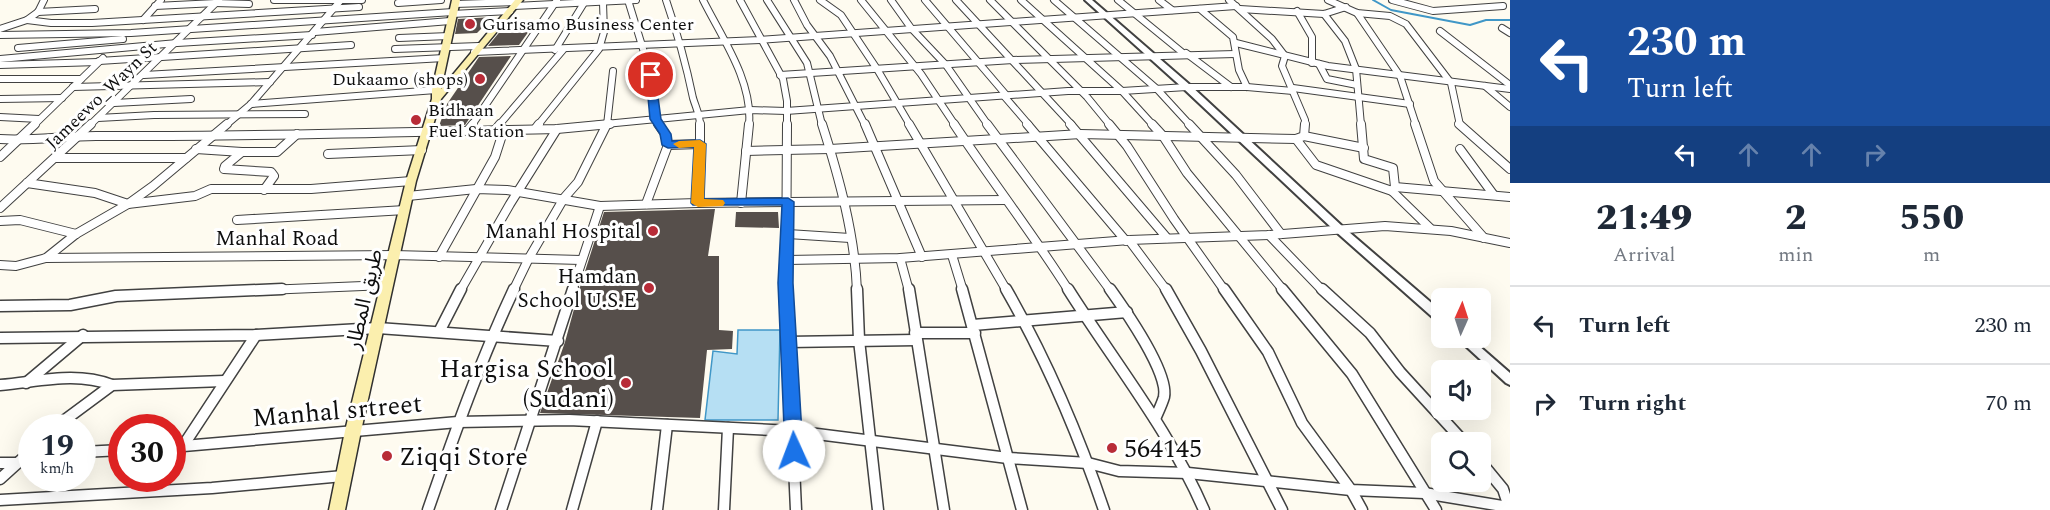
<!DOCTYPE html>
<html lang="en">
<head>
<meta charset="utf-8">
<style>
  body { margin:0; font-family:Spectral,"Noto Sans Arabic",serif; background:#f2f2f3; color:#1f2937; height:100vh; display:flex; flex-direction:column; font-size:22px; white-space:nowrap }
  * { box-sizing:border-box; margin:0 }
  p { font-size:20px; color:#747a83 }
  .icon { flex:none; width:33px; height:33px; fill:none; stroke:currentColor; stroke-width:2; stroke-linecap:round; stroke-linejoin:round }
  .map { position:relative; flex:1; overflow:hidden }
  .details { display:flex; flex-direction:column; background:#fff; width:540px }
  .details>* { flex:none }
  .hud { background:#1a4fa0; color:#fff; overflow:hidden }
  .needle { width:39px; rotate:3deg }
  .tools { position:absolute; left:1431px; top:288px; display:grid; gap:12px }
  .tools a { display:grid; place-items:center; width:60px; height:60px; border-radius:9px; background:#fff; box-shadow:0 6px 24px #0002; font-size:30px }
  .speed { position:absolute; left:18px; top:414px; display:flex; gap:12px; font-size:30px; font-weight:700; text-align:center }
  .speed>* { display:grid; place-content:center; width:78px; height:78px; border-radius:50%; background:#fff; box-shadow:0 6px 24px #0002; line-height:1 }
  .speed small { font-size:15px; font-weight:400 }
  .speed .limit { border:9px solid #d22; background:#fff; color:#111 }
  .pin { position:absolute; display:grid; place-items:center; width:51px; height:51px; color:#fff; margin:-26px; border:3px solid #fff; border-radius:50%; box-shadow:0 2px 6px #0007 }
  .me { position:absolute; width:66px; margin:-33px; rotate:358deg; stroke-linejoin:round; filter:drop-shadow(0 0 4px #0008) }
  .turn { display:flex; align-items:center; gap:21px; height:126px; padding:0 18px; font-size:27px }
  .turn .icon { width:78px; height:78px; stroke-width:2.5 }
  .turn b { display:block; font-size:42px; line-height:51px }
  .lanes { display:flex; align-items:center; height:57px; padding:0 18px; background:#0003; justify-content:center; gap:30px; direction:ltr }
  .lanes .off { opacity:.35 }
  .eta { display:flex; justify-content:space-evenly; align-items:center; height:102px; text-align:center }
  .eta b { font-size:36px; font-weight:800; line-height:42px }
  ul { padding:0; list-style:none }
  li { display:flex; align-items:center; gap:18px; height:78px; padding:0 18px; border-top:2px solid #e0e1e3 }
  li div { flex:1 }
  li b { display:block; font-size:22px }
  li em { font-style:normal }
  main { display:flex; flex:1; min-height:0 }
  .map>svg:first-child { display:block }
  .water { fill:#b6dff3; stroke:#4097c7; stroke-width:1.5 }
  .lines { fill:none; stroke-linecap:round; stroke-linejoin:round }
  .stream { stroke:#4097c7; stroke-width:2 }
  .building { fill:#564f4b }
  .minor-far2-casing { stroke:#414141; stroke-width:8 }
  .minor-far1-casing { stroke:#414141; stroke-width:10 }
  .minor-casing { stroke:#414141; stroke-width:13 }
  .tertiary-casing { stroke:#414141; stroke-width:4 }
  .secondary-casing { stroke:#303030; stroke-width:3 }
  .minor-far2 { stroke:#fff; stroke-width:6 }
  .minor-far1 { stroke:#fff; stroke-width:8 }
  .minor { stroke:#fff; stroke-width:10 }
  .tertiary { fill:#fff; fill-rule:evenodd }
  .secondary { fill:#fbefae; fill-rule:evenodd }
  .route { fill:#1a73e8; stroke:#114b97; stroke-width:1.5 }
  .slow { fill:#f59e0b }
  .poi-dot { fill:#b82c38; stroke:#fff; stroke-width:2 }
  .labels { text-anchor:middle; stroke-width:6; stroke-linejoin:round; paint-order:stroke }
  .far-poi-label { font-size:18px; fill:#0e0e0e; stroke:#fff; text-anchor:start }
  .far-street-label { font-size:18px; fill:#0e0e0e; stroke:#fff }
  .poi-label { font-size:21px; fill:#0e0e0e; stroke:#fff; text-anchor:end }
  .street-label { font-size:21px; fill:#0e0e0e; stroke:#fff }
  .near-poi-label { font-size:26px; fill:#0e0e0e; stroke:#fff; text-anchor:start }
  .near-street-label { font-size:26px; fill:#0e0e0e; stroke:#fff }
</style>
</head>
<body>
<main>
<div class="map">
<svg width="1510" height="510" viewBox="0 0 1510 510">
  <rect width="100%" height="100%" fill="#fefbf0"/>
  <!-- water -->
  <path class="water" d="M 738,330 L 780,330 L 778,420 L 705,420 L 713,351 L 737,354 Z"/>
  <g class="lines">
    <!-- stream -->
    <path class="stream" d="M 1373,0 L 1391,10 L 1470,25 L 1486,20 L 1510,20"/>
  </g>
  <!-- building -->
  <g class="building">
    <path d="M 493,17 L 477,33 L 455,34 L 458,19 Z"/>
    <path d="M 507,23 L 534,24 L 519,45 L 488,46 Z"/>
    <path d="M 511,56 L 465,125 L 439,126 L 447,104 L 479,57 Z"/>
    <path d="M 715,209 L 708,256 L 719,256 L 719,330 L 733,331 L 732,349 L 707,350 L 700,418 L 540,413 L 565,342 L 580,287 L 604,212 Z"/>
    <path d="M 736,212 L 778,212 L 779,228 L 735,227 Z"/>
  </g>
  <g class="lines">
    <!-- minor-far2 casing -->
    <g class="minor-far2-casing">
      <g id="minor-far2">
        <path d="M 44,0 L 38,12 L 27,20 L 51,23 L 92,23 L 359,7"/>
        <path d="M 274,0 L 362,0"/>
        <path d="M 628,0 L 651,75 L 655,119 L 659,125"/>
        <path d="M 666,0 C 677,32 686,64 693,98 C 696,108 700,115 700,125"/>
        <path d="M 703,0 C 722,38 753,81 749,125"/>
        <path d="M 740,0 L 783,79 L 787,101 L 787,125"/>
        <path d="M 767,0 L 807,63 L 822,125"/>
        <path d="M 794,0 L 807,25 L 830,56 L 865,125"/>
        <path d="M 820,0 L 841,15 L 877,69 L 910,125"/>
        <path d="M 861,0 L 921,74 L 955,125"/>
        <path d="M 891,0 L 911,28 L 946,65 L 988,125"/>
        <path d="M 925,0 L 1007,96"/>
        <path d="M 956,0 L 1072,125"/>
        <path d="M 990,0 L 1087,97 L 1110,125"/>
        <path d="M 1021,0 L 1122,91 L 1153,125"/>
        <path d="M 1054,0 L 1157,89 L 1190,125"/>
        <path d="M 1118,0 L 1183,53"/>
        <path d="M 1159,0 L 1172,10"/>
        <path d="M 1229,0 L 1272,39 L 1285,56 L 1282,66 L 1305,120 L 1305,125"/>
        <path d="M 1328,0 L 1357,13 L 1390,16 L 1406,24 L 1451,83 L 1460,125"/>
        <path d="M 1392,0 L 1433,11 L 1503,6"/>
        <path d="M 215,3 L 249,4"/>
        <path d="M 398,3 L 441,0"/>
        <path d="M 455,4 L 517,2"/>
        <path d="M 155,6 L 216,3"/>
        <path d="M 514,6 L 636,0"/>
        <path d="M 1200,9 L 1233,37 L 1239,70 L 1247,87"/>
        <path d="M 1240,9 L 1324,14 L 1346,7"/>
        <path d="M 1297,11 L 1312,37 L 1312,63"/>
        <path d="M 38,12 L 95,9"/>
        <path d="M 1357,13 L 1400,76 L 1416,125"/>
        <path d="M 452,14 L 510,11"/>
        <path d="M 1324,14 L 1345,41 L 1356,69 L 1361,125"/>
        <path d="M 143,20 L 161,0"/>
        <path d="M 1502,28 L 1510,33"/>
        <path d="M 0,29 L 27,20"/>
        <path d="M 1440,31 L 1510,85"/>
        <path d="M 315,32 L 450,21"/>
        <path d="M 0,35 L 131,33 L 453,12"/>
        <path d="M 399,38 L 449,36"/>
        <path d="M 1236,43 L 1328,66 L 1510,89"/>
        <path d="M 18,48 L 123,39"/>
        <path d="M 395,49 L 479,46"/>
        <path d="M 555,50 L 584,3 L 583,0"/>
        <path d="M 474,52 L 760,40 L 1236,6"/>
        <path d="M 1186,53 L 1231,87"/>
        <path d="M 0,59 L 177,43 L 312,35"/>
        <path d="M 99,61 L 351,45"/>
        <path d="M 1319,64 L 1327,79 L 1357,85"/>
        <path d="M 0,65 L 98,62"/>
        <path d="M 144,75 L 444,58"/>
        <path d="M 780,75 L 1013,60 L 1235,54"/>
        <path d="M 0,79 L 81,79"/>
        <path d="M 1485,86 L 1510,107"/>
        <path d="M 73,87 L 270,82"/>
        <path d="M 1293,88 L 1410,104"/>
        <path d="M 1004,96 L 1029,125"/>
        <path d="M 0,99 L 62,98"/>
        <path d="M 114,103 L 191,99"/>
        <path d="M 251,104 L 436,90"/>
        <path d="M 0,117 L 39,119"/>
        <path d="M 98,118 L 154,115 L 305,114"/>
        <path d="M 34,125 L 103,58"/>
        <path d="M 90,125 L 219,0"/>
        <path d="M 226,125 L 251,104 L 341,0"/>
        <path d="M 472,125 L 557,0"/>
        <path d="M 499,125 L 563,50"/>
        <path d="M 538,125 L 599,49 L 604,32 L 603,3"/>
        <path d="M 595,125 L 750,110 L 786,111 L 1068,91 L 1122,91 L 1187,87 L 1247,87 L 1293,91"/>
        <path d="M 607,125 L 613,71"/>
      </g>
    </g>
    <!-- minor-far1 casing -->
    <g class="minor-far1-casing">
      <g id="minor-far1">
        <path d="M 822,124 C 839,177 855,235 857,291"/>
        <path d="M 865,124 L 922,257"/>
        <path d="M 909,124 L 1007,291"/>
        <path d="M 954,124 C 991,180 1033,234 1069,291"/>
        <path d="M 987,124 L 1111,291"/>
        <path d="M 1027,124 L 1126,241"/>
        <path d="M 1070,124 L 1167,238"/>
        <path d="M 1109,124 L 1127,146 L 1174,219 L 1225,291"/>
        <path d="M 1152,124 L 1163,136 L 1187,173 L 1284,291"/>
        <path d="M 1189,124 L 1236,175 L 1281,234"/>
        <path d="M 1361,124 L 1364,159 L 1393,168 L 1395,187 L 1392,191 L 1430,228"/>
        <path d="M 1415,124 L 1434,181 L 1484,238"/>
        <path d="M 1459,124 L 1510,169"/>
        <path d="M 536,128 L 539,124"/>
        <path d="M 469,129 L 473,124"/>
        <path d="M 496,129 L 500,124"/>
        <path d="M 1304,136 L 1364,148"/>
        <path d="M 0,139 C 32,141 64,136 96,136 C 249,137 403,132 557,129 L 610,124"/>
        <path d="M 1296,139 L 1316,165 L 1392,191"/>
        <path d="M 668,145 L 700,144"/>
        <path d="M 196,149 L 242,152"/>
        <path d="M 1460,149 L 1493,194"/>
        <path d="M 746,151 L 830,149 L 1081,134 L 1296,139 L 1304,136 L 1305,124"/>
        <path d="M 328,154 L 422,150"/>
        <path d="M 0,157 L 35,124"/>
        <path d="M 56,158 L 186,158"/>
        <path d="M 27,183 L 95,193 L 128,204 L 195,196 L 211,189 L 311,189 L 411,181"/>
        <path d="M 1395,187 L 1510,197"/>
        <path d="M 264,190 L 274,176 L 271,172 L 224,169 L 225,166 L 242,152 L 277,152 L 297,134"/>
        <path d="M 408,196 L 476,189 L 507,190 L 600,206 L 697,203 L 700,179 L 700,124"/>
        <path d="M 697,203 L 1006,200"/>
        <path d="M 741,203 L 749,124"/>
        <path d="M 646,204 L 668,145 L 665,134 L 658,124"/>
        <path d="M 0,208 L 91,124"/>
        <path d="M 237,220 L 405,210"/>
        <path d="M 0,221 L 20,220 L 76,234"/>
        <path d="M 788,234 L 850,238"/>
        <path d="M 1269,235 L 1323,291"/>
        <path d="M 1129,240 L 1167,291"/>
        <path d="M 952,255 L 963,291"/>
        <path d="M 439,257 L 495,157 L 504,129"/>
        <path d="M 46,258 L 394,255 L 581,260"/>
        <path d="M 900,258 L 909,291"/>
        <path d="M 787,260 L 900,258 L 1129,240 L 1269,235 L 1385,226 L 1451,231 L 1510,243"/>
        <path d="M 0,265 L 16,266 L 46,258 L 76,234 L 128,204 L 153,186 L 227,124"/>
        <path d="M 245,291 L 387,285"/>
        <path d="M 460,291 L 510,204 L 557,129"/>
        <path d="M 513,291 L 529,258 L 564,198 L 578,182 L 607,124"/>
        <path d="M 572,291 L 600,206"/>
        <path d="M 786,291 L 787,124"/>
      </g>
    </g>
    <!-- minor casing -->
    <g class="minor-casing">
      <g id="minor">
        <path d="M 786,289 L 796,510"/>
        <path d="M 857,289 L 859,340 L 878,510"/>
        <path d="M 909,289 L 944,510"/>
        <path d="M 962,289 L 1022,510"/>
        <path d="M 1006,289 C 1045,357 1079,436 1104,510"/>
        <path d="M 1068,289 C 1114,362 1170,431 1204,510"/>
        <path d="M 1110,289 C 1125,310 1169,373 1164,397 C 1162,404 1158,412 1155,419"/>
        <path d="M 1166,289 L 1201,351 L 1282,510"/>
        <path d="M 1224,289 L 1268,352 L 1302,423 L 1351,490 L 1362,510"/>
        <path d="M 1282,289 L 1352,374 L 1436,510"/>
        <path d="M 1322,289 L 1370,333 L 1400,372 L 1464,442"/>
        <path d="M 0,306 L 70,305 L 116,296 L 282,289"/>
        <path d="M 973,325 L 1127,312"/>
        <path d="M 439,332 L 461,289"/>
        <path d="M 915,333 L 975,333"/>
        <path d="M 0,338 L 256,335 L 378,328 L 558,341"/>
        <path d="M 788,342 L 916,340"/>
        <path d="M 26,383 L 83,335"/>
        <path d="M 0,385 C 38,382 75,371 112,385"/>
        <path d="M 54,428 L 112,385 L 224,381"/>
        <path d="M 183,446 L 256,335"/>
        <path d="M 172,447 L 458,422 L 569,420 L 793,431 L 1008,458 L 1088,463 L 1119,471 L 1188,473 L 1351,490 L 1424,493 L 1508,507"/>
        <path d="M 82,452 L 122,450"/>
        <path d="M 1480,461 L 1503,489 L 1510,510"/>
        <path d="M 0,463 L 16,463"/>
        <path d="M 0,479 L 32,450"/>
        <path d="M 0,500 L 212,488 L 343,476"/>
        <path d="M 428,510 C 454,435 480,361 514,289"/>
        <path d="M 501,510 L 573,289"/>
        <path d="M 572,510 L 597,421"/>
        <path d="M 657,510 L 667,425"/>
        <path d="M 724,510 L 728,428"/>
      </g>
    </g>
    <!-- tertiary casing -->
    <g class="tertiary-casing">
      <g id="tertiary">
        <path d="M 1085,0 L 1092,0 L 1190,85 L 1342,226 L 1442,312 L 1442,323 L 1438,322 L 1334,230 L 1184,89 Z"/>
        <path d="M 1457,338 L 1470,338 L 1510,373 L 1510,385 L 1506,383 Z"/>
      </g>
    </g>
    <!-- secondary casing -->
    <g class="secondary-casing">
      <path id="secondary" d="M 452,0 L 460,0 L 441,89 L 515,0 L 523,0 L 441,99 L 416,181 L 361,431 L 345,510 L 329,510 L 345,431 L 406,181 L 432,99 L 432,90 Z"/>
    </g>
    <!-- minor-far2 -->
    <use href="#minor-far2" class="minor-far2"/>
    <!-- minor-far1 -->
    <use href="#minor-far1" class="minor-far1"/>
    <!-- minor -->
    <use href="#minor" class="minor"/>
    <!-- tertiary -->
    <use href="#tertiary" class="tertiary"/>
    <!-- secondary -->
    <use href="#secondary" class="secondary"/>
  </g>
  <!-- route -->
  <path class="route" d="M 651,72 L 655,75 L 661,119 L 671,134 L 672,141 L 700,140 L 706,144 L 704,199 L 788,198 L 794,202 L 793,283 L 803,451 L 800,456 L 794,458 L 787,456 L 785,451 L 778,283 L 782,205 L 693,205 L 691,203 L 694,147 L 668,148 L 662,145 L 660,134 L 650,119 L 646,75 Z"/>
  <!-- slow -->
  <path class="slow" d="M 700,140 L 706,144 L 704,199 L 723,200 L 725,203 L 723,206 L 698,207 L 691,203 L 694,147 L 679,148 L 673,144 L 679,141 Z"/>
  <!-- markers -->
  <g class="poi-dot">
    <circle cx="470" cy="24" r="6"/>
    <circle cx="480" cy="79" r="6"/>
    <circle cx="416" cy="120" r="6"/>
    <circle cx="653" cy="231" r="6"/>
    <circle cx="649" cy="288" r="6"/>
    <circle cx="626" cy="383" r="6"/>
    <circle cx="1112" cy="448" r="6"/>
    <circle cx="387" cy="456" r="6"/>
  </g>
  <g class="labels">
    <!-- far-poi labels -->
    <g class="far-poi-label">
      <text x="482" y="30">Gurisamo Business Center</text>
      <text x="468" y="85" text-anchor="end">Dukaamo (shops)</text>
      <text x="428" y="116">Bidhaan<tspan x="428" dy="21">Fuel Station</tspan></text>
    </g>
    <!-- far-street labels -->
    <g class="far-street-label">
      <text transform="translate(101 95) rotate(-44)" y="6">Jameewo_Wayn St</text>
    </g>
    <!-- poi labels -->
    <g class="poi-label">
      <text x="641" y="238">Manahl Hospital</text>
      <text x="637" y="283">Hamdan<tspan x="637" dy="24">School U.S.E</tspan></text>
    </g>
    <!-- street labels -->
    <g class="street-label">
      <text x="277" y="245">Manhal Road</text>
      <text transform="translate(364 299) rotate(-77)" y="7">طريق المطار</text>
    </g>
    <!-- near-poi labels -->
    <g class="near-poi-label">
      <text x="614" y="377" text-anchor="end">Hargisa School<tspan x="614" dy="30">(Sudani)</tspan></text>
      <text x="1124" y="457">564145</text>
      <text x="399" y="465">Ziqqi Store</text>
    </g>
    <!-- near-street labels -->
    <g class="near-street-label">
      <text transform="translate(337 410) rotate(-5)" y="9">Manhal srtreet</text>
    </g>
  </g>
</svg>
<div class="tools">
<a><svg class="needle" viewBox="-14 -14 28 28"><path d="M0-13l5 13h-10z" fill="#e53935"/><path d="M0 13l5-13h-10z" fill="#747a83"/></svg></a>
<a><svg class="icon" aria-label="sound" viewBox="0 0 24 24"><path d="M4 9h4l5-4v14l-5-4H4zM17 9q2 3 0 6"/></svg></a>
<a><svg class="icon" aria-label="search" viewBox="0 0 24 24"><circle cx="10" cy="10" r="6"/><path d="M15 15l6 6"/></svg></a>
</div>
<div class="speed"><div>19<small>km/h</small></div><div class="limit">30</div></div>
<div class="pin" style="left:651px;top:75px;background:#d93025"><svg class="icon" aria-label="arrive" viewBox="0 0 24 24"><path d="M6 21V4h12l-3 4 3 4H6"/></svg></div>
<svg class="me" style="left:794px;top:451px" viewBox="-20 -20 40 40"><circle r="19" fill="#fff"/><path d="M0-13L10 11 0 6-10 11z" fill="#1a73e8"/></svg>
</div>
<section class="details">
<div class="hud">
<div class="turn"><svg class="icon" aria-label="left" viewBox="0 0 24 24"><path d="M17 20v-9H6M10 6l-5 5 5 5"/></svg><div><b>230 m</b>Turn left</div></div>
<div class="lanes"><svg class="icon" aria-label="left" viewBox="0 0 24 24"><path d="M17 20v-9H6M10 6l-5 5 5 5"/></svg><svg class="icon off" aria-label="ahead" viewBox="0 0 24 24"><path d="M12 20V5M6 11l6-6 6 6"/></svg><svg class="icon off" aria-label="ahead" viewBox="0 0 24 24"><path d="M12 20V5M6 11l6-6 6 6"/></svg><svg class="icon off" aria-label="right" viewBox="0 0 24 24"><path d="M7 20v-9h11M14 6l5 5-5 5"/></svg></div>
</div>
<div class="eta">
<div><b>21:49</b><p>Arrival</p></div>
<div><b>2</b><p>min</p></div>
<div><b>550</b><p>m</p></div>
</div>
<ul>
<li><svg class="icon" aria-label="left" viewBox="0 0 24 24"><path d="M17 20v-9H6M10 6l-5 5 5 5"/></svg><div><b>Turn left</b></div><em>230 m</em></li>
<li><svg class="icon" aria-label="right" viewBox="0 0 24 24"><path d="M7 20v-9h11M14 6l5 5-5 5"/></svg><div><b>Turn right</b></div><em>70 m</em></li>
</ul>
</section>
</main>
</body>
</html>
